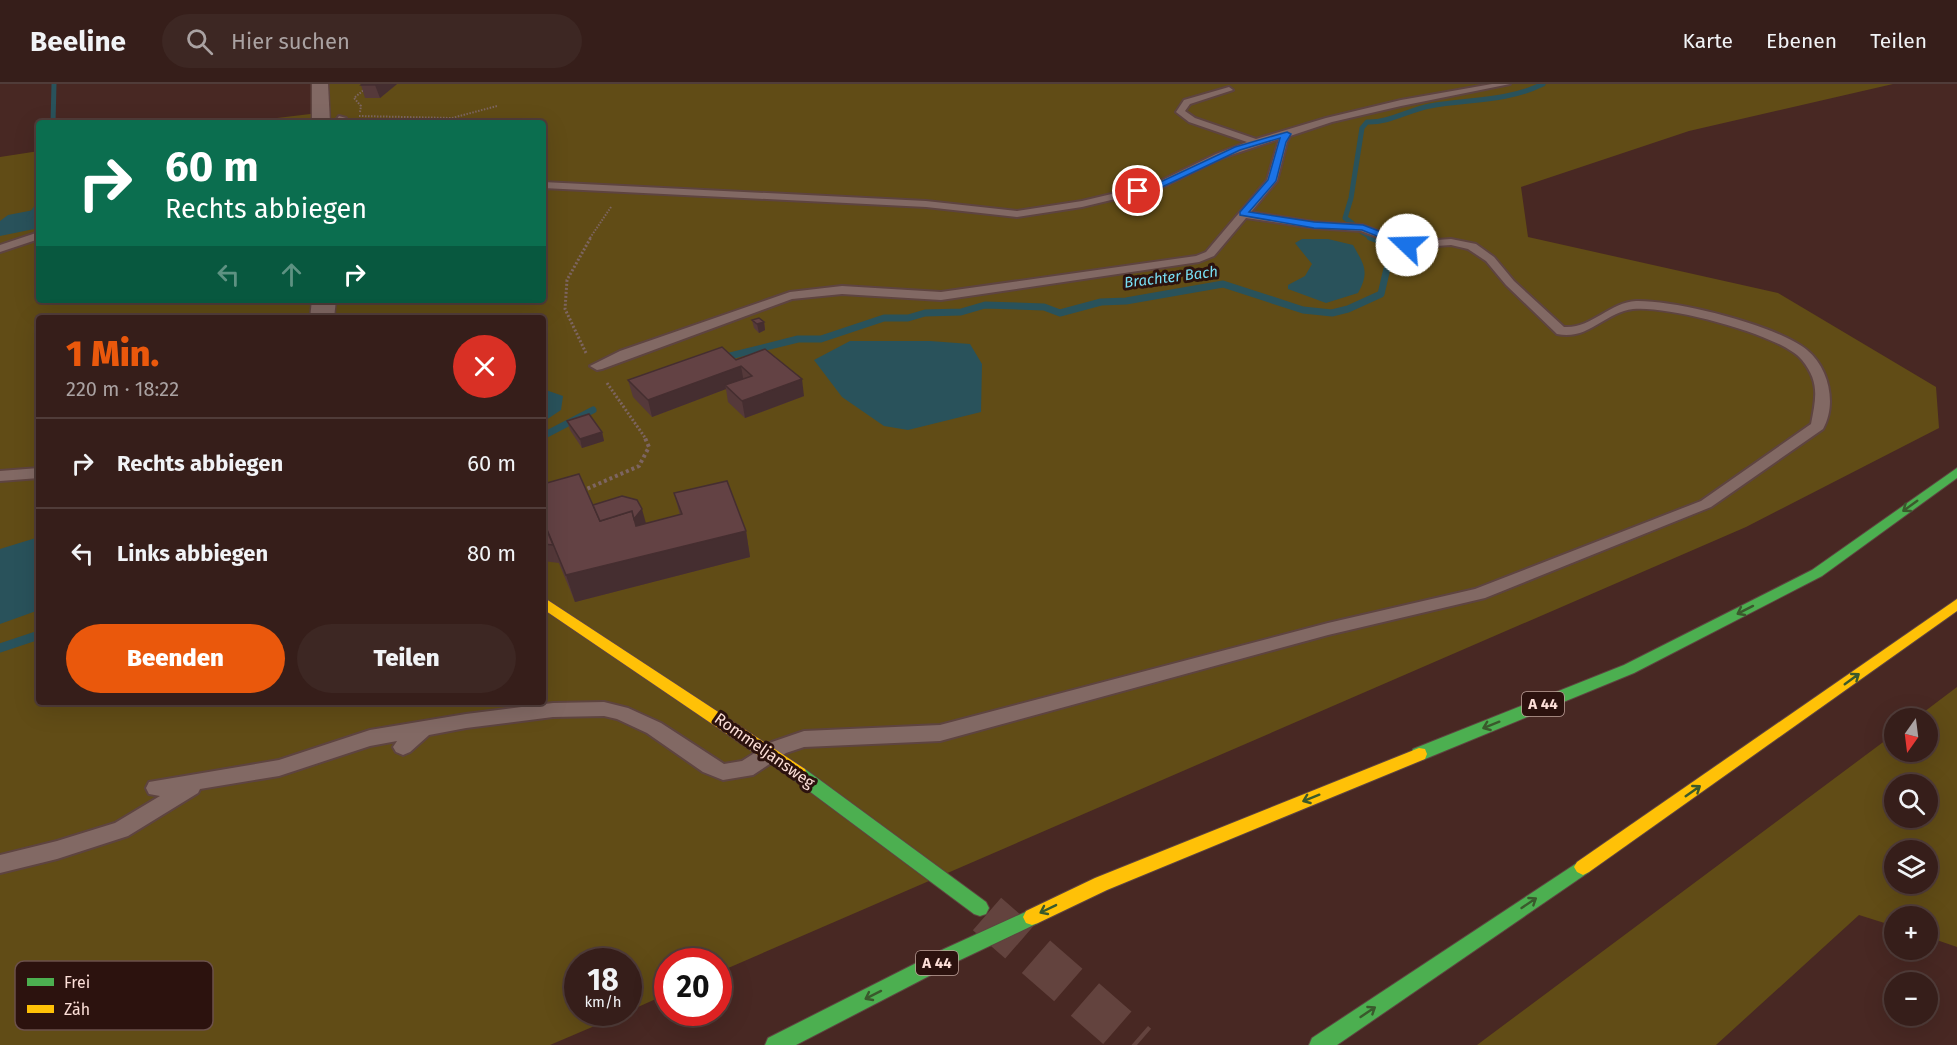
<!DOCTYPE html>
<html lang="de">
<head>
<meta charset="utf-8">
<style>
  body { margin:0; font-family:"Fira Sans",sans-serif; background:#3d2723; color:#f1f3f6; height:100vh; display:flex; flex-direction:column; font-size:22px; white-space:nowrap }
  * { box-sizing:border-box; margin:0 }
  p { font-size:20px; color:#aaa2a2 }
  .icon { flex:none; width:33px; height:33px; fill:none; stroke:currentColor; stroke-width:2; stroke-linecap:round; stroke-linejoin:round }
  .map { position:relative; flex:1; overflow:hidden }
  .side { position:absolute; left:36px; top:231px; width:510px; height:390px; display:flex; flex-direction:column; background:#361e1a; border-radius:6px; box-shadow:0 6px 24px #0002,0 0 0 2px #503c39 }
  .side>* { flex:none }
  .banner { position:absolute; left:36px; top:36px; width:510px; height:183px; border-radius:6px; box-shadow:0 6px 24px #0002,0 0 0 2px #503c39; background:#0b6e4f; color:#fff; overflow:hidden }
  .needle { width:39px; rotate:194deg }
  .buttons { position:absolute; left:1884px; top:624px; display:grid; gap:12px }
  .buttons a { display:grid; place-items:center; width:54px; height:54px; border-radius:50%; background:#361e1a; box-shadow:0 6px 24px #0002,0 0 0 2px #503c39; font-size:30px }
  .speed { position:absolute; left:564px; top:864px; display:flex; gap:12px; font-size:30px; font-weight:700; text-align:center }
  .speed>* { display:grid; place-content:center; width:78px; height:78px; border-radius:50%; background:#361e1a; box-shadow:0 6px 24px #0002,0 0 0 2px #503c39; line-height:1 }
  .speed small { font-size:15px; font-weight:400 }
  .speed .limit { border:9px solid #d22; background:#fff; color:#111 }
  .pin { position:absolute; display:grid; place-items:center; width:51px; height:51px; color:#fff; margin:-26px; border:3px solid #fff; border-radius:50%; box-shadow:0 2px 6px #0007 }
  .me { position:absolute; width:66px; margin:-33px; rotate:291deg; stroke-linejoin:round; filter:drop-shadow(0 0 4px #0008) }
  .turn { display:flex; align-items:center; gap:21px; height:126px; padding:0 30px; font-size:27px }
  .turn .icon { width:78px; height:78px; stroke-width:2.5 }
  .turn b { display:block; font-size:42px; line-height:51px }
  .lanes { display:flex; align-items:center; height:57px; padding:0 30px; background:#0003; justify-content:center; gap:30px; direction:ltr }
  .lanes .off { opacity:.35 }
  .round { display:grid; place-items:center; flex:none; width:63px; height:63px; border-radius:32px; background:#3d2723 }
  .head { display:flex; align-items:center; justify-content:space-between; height:102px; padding:0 30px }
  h1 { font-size:36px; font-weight:800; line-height:45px; color:#ea580c }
  .button { display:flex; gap:12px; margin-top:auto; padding:12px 30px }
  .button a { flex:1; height:69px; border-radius:36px; background:#ea580c; color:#fff; font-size:24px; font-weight:800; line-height:69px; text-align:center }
  .button a+a { background:#3d2723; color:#f1f3f6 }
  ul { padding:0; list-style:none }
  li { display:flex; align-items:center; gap:18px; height:90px; padding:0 30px; border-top:2px solid #503c39 }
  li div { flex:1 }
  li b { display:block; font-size:22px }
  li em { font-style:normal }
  header { display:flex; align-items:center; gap:36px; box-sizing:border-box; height:84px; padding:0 30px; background:#361e1a; border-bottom:2px solid #503c39 }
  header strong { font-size:28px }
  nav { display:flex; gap:33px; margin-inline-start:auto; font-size:21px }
  .search { width:420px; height:54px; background:#3d2723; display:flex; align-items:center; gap:15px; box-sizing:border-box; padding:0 21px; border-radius:33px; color:#aaa2a2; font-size:22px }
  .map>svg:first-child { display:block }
  .green { fill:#614c16; fill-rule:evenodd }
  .water { fill:#29525b }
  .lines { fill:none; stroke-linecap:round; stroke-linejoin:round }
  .stream-far2 { stroke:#29525b; stroke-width:5 }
  .stream-far1 { stroke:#29525b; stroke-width:7 }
  .stream { stroke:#29525b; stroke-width:9 }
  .secondary-tunnel { stroke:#63433e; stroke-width:43; stroke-dasharray:43 22; stroke-linecap:butt }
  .lane-casing { stroke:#5e4440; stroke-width:4 }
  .street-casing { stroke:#5e4440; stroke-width:3 }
  .fast-casing { stroke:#5e4440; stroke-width:2 }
  .slow-casing { stroke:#5e4440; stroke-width:2 }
  .path-far2 { stroke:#7d6561; stroke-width:2; stroke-dasharray:1.5 1.5; stroke-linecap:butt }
  .path-far1 { stroke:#7d6561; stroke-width:3; stroke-dasharray:2 2; stroke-linecap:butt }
  .path { stroke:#7d6561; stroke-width:4; stroke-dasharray:3 3; stroke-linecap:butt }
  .lane { fill:#826964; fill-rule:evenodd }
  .street { fill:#826964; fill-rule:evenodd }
  .fast { fill:#4caf50; fill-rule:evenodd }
  .slow { fill:#ffc107; fill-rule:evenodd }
  .wall { fill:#55393a }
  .shaded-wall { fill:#452e30 }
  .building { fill:#634244; stroke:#452e30; stroke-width:1.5 }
  .oneway { stroke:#3a592c }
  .route { fill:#1a73e8; stroke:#114b97; stroke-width:1.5 }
  .labels { text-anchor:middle; stroke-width:6; stroke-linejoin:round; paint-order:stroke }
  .far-water-label { font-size:15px; font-style:italic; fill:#78def3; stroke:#2c120e }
  .shield { fill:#2c120e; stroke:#bea29b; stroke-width:1.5 }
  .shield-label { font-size:15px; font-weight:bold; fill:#fddfd8 }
  .street-label { font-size:16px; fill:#fddfd8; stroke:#2c120e }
  .key { fill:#2c120e; stroke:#6b504b; stroke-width:1.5 }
  .key-label { font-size:16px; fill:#fddfd8 }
</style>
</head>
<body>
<header>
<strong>Beeline</strong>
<div class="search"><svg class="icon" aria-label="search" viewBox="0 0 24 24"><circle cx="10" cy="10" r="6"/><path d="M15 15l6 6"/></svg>Hier suchen</div>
<nav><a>Karte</a><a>Ebenen</a><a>Teilen</a></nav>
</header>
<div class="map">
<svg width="1957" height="961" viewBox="0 0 1957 961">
  <rect width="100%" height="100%" fill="#482823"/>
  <!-- green -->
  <g class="green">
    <path d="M 327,0 L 1893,0 L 1689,47 L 1521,103 L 1528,153 L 1778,209 L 1936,303 L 1939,344 L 1746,443 L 719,888 L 718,878 L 668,878 L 667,910 L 629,927 L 628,878 L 578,878 L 578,928 L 625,929 L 550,961 L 0,961 L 0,73 L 39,67 L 39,216 L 543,216 L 543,39 L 234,39 L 327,28 ZM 39,234 L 543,234 L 543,618 L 39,618 Z"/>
    <path d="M 1957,603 L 1957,863 L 1928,853 L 1928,832 L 1894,832 L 1894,842 L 1859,831 L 1716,961 L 1477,961 L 1894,650 L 1894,668 L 1928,668 L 1928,634 L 1916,634 ZM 1894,700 L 1928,700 L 1928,734 L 1894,734 ZM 1894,766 L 1928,766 L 1928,800 L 1894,800 Z"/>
  </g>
  <!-- water -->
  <g class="water">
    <path d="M 39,125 L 39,144 L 0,152 L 0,137 L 8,131 Z"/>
    <path d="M 1302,155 L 1328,155 L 1353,161 C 1364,181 1370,187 1358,209 L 1326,219 L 1288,205 L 1288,201 L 1305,192 L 1312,180 L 1295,159 Z"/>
    <path d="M 850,257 L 930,257 L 970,260 L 982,280 L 981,328 L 908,346 L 884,342 L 842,313 L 814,276 Z"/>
    <path d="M 543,305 L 563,312 L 561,326 L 543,338 Z"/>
    <path d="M 39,453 L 39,526 L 0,540 L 0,465 Z"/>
  </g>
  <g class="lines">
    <!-- stream-far2 -->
    <g class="stream-far2">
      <path d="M 53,39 L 54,0"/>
      <path d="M 28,135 L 39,120"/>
      <path d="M 1374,154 C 1357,148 1358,142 1345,134 L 1351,114 L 1362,44 L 1367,38 C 1389,39 1408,26 1430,22 C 1469,15 1506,18 1543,0"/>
    </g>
    <!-- stream-far1 -->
    <g class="stream-far1">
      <path d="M 722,274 L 798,255 L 821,255 L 884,234 L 908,234 L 925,229 L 961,228 L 985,221 L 1044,223 L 1060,229 L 1101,218 L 1126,217 L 1223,200 L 1303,226 L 1332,229 L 1348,225 L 1381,210 L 1389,176 L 1378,156 L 1370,153"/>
      <path d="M 543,352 L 593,326"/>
    </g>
    <!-- stream -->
    <path class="stream" d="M 0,564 L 39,551"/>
    <!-- secondary-tunnel -->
    <path class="secondary-tunnel" d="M 987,830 L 1137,961"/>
    <!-- lane casing -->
    <g class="lane-casing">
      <g id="lane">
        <path d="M 1492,0 L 1510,0 L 1401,22 L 1332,38 L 1290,52 L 1287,58 L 1277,97 L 1251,128 L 1314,138 L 1363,141 L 1408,158 L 1451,155 L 1476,160 L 1494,173 L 1514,197 L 1564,243 C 1591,245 1610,218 1636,217 C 1676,216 1776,241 1807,266 C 1829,284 1837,320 1823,345 L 1711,423 L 1485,514 L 1328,551 L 940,657 L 804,663 L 786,669 L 753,691 L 723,696 L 703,688 L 647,649 L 617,635 L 604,632 L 553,633 L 466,644 L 429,651 L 410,668 L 403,671 L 396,668 L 393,663 L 397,657 L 370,662 L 279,692 L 200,705 L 198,709 L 128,752 L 57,775 L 0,789 L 0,771 L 57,757 L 115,739 L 160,712 L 149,710 L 146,704 L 149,698 L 279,676 L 370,646 L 466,630 L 553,619 L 604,618 L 628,624 L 661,639 L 724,680 L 742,677 L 772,658 L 804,647 L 940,641 L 1328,539 L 1475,505 L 1701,417 L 1811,340 C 1816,314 1820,298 1802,276 C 1781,250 1666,221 1633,225 C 1605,228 1588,257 1557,250 L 1506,201 L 1486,177 L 1468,165 L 1451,161 L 1407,164 L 1361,147 L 1314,144 L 1246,134 L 1214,172 L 1199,178 L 941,216 L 842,210 L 792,215 L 602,285 L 597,286 L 590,282 L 620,267 L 790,208 L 842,202 L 941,208 L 1196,172 L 1206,168 L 1267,96 L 1279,55 L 1222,74 L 1161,104 L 1082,123 L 1017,133 L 926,123 L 543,104 L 543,98 L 926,117 L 1017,127 L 1082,117 L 1154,100 L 1216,70 L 1247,58 L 1189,38 L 1176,28 L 1184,16 L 1229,3 L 1233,6 L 1190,20 L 1185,27 L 1195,34 L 1256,55 L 1326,34 L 1401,16 Z"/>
        <path d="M 339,32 L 346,34 L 344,39 L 334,39 Z"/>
        <path d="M 321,34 L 326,37 L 324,39 L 300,39 Z"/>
        <path d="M 39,148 L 39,155 L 0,168 L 0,161 Z"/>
        <path d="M 39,384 L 39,394 L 0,397 L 0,387 Z"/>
      </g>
    </g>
    <!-- street casing -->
    <g class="street-casing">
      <g id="street">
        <path d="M 312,0 L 328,0 L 330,39 L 312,39 Z"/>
        <path d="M 312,216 L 336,216 L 334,234 L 310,234 Z"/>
      </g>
    </g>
    <!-- fast casing -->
    <g class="fast-casing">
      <g id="fast">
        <path d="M 1957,384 L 1957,394 L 1822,492 L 1634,589 L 1425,675 L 1419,676 L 1413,675 L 1411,670 L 1413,665 L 1624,581 L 1812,486 Z"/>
        <path d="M 799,683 L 805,685 L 986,818 L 989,824 L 986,830 L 980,832 L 974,830 L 793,695 L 791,690 L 793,685 Z"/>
        <path d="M 1583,775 L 1589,778 L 1592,783 L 1589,788 L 1337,961 L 1309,961 L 1312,954 Z"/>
        <path d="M 1032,825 L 1038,827 L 1041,833 L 1038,839 L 958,877 L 796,961 L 765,961 L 768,954 L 944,865 Z"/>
      </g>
    </g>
    <!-- slow casing -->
    <g class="slow-casing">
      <g id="slow">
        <path d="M 543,513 L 805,685 L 807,690 L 805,695 L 799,697 L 793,695 L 543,525 Z"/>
        <path d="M 1957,515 L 1957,527 L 1589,788 L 1583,791 L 1577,788 L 1574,783 L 1577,778 Z"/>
        <path d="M 1419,664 L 1425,665 L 1427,670 L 1425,675 L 1107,806 L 1038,839 L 1032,841 L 1026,839 L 1023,833 L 1026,827 L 1095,794 Z"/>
      </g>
    </g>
    <!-- path-far2 -->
    <g class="path-far2">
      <path d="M 360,28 L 361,22 L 354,14 L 371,0"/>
      <path d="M 359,32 L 452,34 L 497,22"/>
      <path d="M 590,154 L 611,123"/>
    </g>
    <!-- path-far1 -->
    <g class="path-far1">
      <path d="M 586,269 L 565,225 L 567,196 L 591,153"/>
      <path d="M 607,299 L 646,355"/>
    </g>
    <!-- path -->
    <path class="path" d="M 582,407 L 639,382 L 649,363 L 645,354"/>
    <!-- lane -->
    <use href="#lane" class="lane"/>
    <!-- street -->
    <use href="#street" class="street"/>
    <!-- fast -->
    <use href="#fast" class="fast"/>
    <!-- slow -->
    <use href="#slow" class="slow"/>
  </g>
  <!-- wall -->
  <g class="wall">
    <path d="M 397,0 L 380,14 L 365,14 L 361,1 Z"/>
    <path d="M 752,236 L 764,238 L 765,246 L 759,249 L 754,244 Z"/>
    <path d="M 736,276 L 804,312 L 745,334 L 728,318 L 726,305 L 652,333 L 633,313 L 628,296 Z"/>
    <path d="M 567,337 L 602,348 L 604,357 L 582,364 L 570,346 Z"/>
    <path d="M 543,400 L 593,421 L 646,439 L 680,431 L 674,409 L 746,447 L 750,473 L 575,518 L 558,477 L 559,479 L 543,477 Z"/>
  </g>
  <!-- shaded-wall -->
  <g class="shaded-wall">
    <path d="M 377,0 L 397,0 L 380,14 L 375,1 Z"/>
    <path d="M 764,238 L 765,246 L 759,249 L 757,240 Z"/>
    <path d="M 741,282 L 744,299 L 725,301 L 726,305 L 652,333 L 648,316 Z"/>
    <path d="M 802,295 L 804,312 L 745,334 L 742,317 Z"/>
    <path d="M 602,348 L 604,357 L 582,364 L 580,355 Z"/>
    <path d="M 642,425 L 647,443 L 608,463 Z"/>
    <path d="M 746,447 L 750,473 L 575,518 L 566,491 Z"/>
  </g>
  <!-- building -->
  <g class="building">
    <path d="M 362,0 L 377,0 L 375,1 L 361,1 Z"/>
    <path d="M 759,234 L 764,238 L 757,240 L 752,236 Z"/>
    <path d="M 722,263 L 736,276 L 765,265 L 802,295 L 742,317 L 725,301 L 752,292 L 741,282 L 648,316 L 628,296 Z"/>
    <path d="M 589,330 L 602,348 L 580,355 L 567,337 Z"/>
    <path d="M 579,390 L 600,437 L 632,427 L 636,442 L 682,430 L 674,409 L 727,397 L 746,447 L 566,491 L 543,436 L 543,400 Z"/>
    <path d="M 622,412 L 637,416 L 642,425 L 634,435 L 632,427 L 600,437 L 593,421 Z"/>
    <path d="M 543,437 L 553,461 L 543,460 Z"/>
  </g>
  <!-- one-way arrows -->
  <defs><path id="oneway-shaft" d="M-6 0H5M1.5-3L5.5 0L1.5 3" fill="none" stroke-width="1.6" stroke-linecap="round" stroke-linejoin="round" transform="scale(1.5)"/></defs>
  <g class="oneway">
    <use href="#oneway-shaft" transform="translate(1910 422) rotate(144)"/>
    <use href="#oneway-shaft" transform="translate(1745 526) rotate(153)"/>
    <use href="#oneway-shaft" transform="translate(1852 595) rotate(-36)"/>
    <use href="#oneway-shaft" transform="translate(1491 641) rotate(158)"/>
    <use href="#oneway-shaft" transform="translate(1693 707) rotate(-35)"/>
    <use href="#oneway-shaft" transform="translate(1311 714) rotate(158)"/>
    <use href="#oneway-shaft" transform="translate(1529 819) rotate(-34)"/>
    <use href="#oneway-shaft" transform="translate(1048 825) rotate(154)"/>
    <use href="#oneway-shaft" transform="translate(873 911) rotate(153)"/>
    <use href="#oneway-shaft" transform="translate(1368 928) rotate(-34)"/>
  </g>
  <!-- route -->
  <path class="route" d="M 1287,48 L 1291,50 L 1286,58 L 1276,97 L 1249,128 L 1314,138 L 1363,141 L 1411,159 L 1411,163 L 1404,163 L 1362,146 L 1314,144 L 1240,131 L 1240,128 L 1268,96 L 1280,54 L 1240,66 L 1160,104 L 1138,109 L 1134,107 L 1154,101 L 1235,63 Z"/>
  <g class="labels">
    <!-- far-water labels -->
    <g class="far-water-label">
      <text transform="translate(1171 193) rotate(-7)" y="5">Brachter Bach</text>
    </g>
    <!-- shield labels -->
    <g class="shield">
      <rect x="1522" y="608" width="42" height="24" rx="4.5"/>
      <rect x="916" y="867" width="42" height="24" rx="4.5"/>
    </g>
    <g class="shield-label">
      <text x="1543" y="625">A 44</text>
      <text x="937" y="884">A 44</text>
    </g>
    <!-- street labels -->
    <g class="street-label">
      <text transform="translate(765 666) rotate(35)" y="6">Rommeljansweg</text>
    </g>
  </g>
  <!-- legend -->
  <rect x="15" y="877" width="198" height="69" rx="9" class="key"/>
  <rect x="27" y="894" width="27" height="8" fill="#4caf50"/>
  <rect x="27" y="921" width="27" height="8" fill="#ffc107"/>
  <g class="key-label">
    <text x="64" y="904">Frei</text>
    <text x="64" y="931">Zäh</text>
  </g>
</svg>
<div class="buttons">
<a><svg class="needle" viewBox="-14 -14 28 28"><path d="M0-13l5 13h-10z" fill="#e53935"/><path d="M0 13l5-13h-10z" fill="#aaa2a2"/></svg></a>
<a><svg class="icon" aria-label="search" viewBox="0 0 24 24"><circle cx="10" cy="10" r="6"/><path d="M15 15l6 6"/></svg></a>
<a><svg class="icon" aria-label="layers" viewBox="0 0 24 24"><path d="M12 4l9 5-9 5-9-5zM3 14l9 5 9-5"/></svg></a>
<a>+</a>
<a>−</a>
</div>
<div class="speed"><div>18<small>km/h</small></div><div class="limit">20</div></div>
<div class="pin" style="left:1138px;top:107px;background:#d93025"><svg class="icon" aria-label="arrive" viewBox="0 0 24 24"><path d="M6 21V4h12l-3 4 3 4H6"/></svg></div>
<svg class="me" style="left:1407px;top:161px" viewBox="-20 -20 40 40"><circle r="19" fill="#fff"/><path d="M0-13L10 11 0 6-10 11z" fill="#1a73e8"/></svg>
<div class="banner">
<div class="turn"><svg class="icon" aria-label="right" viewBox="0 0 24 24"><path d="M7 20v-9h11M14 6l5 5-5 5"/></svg><div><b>60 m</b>Rechts abbiegen</div></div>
<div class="lanes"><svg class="icon off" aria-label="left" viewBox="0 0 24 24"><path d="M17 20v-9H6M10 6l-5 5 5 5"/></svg><svg class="icon off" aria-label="ahead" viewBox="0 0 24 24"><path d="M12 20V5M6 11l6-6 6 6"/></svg><svg class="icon" aria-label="right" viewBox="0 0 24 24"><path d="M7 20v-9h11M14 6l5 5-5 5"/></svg></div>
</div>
<section class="side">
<div class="head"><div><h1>1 Min.</h1><p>220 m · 18:22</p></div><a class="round" style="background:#d93025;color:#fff"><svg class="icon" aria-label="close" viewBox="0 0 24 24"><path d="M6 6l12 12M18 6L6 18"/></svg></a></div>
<ul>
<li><svg class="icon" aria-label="right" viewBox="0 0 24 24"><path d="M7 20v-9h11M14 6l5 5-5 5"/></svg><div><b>Rechts abbiegen</b></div><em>60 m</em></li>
<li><svg class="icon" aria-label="left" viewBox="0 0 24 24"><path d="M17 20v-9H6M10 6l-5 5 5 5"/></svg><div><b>Links abbiegen</b></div><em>80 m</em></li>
</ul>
<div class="button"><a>Beenden</a><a>Teilen</a></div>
</section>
</div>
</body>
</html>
